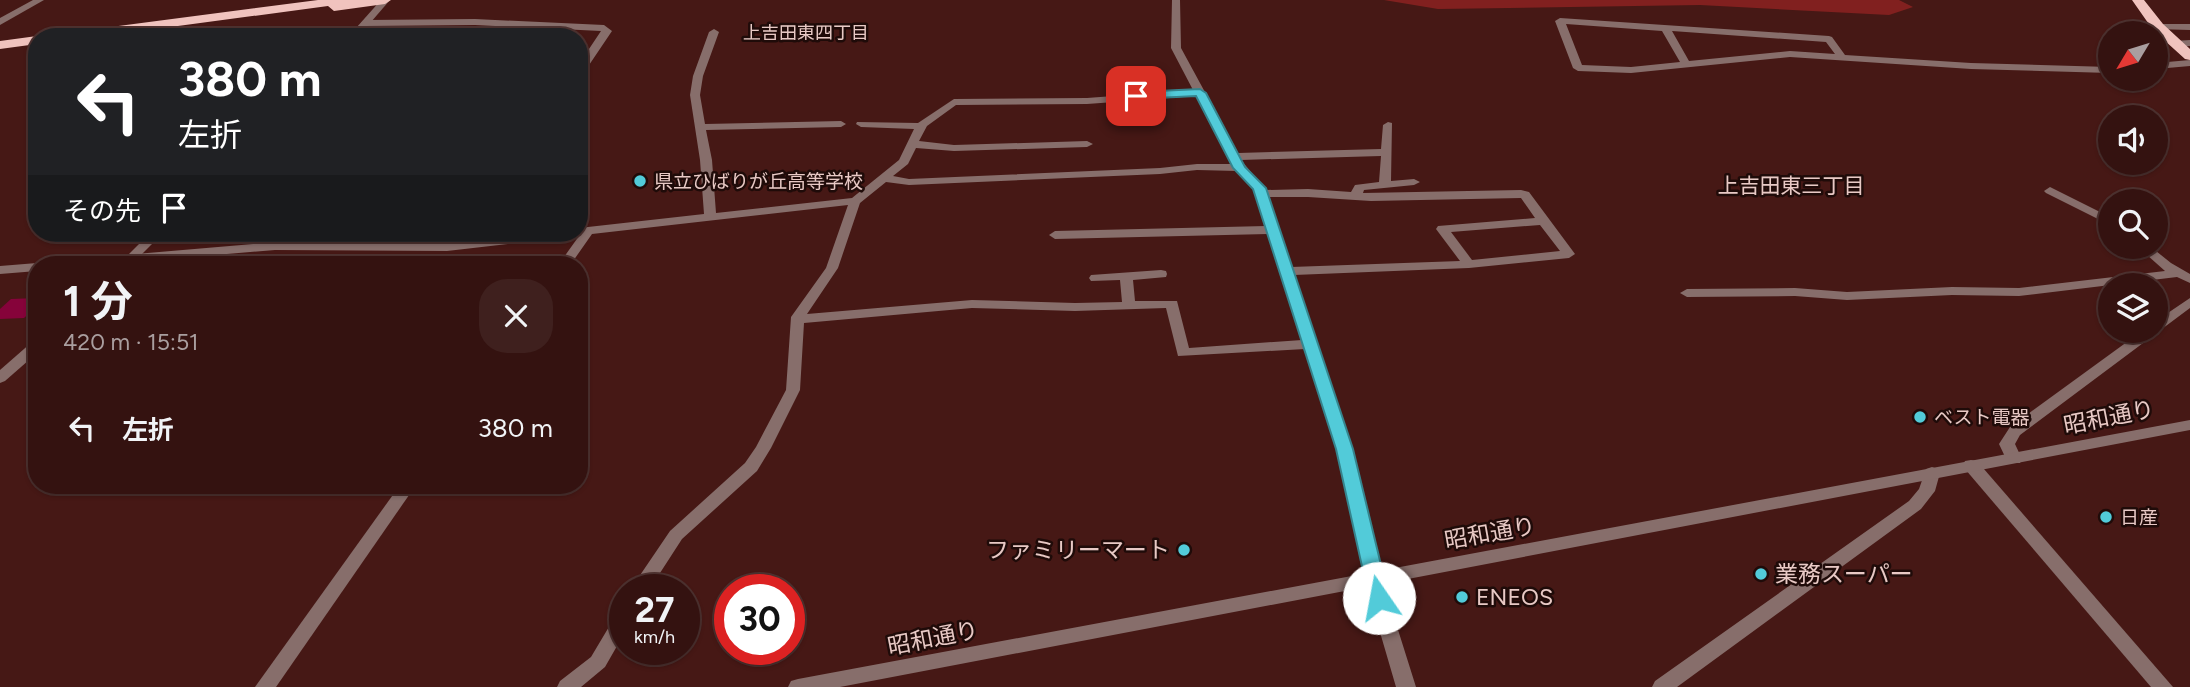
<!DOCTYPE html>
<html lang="ja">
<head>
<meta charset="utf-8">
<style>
  body { margin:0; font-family:Figtree,"Noto Sans JP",sans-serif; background:#3f201e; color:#f1f3f6; height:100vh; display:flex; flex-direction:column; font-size:26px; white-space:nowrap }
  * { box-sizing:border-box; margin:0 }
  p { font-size:23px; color:#a99e9f }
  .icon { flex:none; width:38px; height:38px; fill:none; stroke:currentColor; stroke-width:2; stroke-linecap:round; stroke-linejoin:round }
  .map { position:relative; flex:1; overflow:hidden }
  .sheet { position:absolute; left:28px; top:256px; width:560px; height:238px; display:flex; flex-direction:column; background:#341210; border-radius:28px; box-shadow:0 2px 5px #0004,0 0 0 2px #4e3230 }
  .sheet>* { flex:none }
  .hud { position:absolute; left:28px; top:28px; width:560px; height:214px; border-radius:28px; box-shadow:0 2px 5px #0004,0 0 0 2px #4e3230; background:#202124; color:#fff; overflow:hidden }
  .needle { width:46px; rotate:232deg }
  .fabs { position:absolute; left:2098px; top:21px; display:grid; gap:14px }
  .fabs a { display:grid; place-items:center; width:70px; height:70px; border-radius:50%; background:#341210; box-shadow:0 2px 5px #0004,0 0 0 2px #4e3230; font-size:35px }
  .speed { position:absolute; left:609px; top:574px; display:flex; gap:14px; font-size:35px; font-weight:700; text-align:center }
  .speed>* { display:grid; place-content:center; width:91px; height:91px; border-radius:50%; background:#341210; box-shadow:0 2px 5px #0004,0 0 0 2px #4e3230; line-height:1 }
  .speed small { font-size:18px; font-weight:400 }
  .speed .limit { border:10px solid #d22; background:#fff; color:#111 }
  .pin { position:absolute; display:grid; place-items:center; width:60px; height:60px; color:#fff; margin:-30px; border-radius:14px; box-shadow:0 4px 10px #0006 }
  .me { position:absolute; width:77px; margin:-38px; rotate:348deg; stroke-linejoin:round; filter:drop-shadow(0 0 5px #0008) }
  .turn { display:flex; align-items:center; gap:24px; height:147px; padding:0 35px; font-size:32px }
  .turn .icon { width:91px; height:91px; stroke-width:2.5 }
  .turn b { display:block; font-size:49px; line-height:60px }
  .then { display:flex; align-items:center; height:66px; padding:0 35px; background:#0003; gap:14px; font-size:26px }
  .round { display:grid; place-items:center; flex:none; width:74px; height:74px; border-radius:28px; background:#3f201e }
  .headline { display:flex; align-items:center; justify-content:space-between; height:119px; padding:0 35px }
  h1 { font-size:42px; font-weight:700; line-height:52px }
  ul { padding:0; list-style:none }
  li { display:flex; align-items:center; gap:21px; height:105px; padding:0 35px }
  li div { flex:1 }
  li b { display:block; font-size:26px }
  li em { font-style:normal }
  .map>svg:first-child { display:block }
  .green { fill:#81201f }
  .building { fill:#86033a }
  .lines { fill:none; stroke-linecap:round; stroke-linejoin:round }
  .minor { fill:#876e6b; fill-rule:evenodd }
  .tertiary { fill:#876e6b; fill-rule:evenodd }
  .trunk { fill:#f0c3be; fill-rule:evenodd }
  .route { fill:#52cbd9; stroke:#35848d; stroke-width:2 }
  .poi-dot { fill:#52cbd9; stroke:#1f0b09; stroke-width:2.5 }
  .labels { text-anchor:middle; stroke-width:5; stroke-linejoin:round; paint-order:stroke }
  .far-neighbourhood-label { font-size:18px; fill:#e8c9c5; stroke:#1f0b09 }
  .poi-label { font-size:19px; fill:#e8c9c5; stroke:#1f0b09; text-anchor:start }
  .neighbourhood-label { font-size:21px; fill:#e8c9c5; stroke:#1f0b09 }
  .near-street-label { font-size:23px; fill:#e8c9c5; stroke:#1f0b09 }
  .near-poi-label { font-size:23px; fill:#e8c9c5; stroke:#1f0b09; text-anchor:start }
</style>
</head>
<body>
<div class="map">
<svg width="2190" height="687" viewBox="0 0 2190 687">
  <rect width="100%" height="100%" fill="#461815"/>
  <!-- green -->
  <g class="green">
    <path d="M 1384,0 L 1899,0 L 1913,7 L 1889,15 L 1700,5 L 1438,9 Z"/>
    <path d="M 312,233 L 513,233 L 444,241 L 313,238 Z"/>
  </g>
  <!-- building -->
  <path class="building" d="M 37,298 L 37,306 L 24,318 L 0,319 L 0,309 L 11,299 Z"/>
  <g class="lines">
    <!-- minor -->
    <g class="minor">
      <path d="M 33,0 L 44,0 L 0,25 L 0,18 Z"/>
      <path d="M 1172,0 L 1180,0 L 1181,48 L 1238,153 L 1381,149 L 1383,125 L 1388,122 L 1392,123 L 1391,181 L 1414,179 L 1420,182 L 1414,185 L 1364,190 L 1363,193 L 1521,190 L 1529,192 L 1575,254 L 1569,258 L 1469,268 L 1294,275 L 1353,449 L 1388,598 L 1416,687 L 1396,687 L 1370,598 L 1337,449 L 1305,349 L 1178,356 L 1166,308 L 1075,311 L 972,308 L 804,323 L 800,390 L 771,448 L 757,471 L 682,539 L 649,590 L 630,590 L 670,531 L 745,463 L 756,447 L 786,390 L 791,317 L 826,268 L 848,205 L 592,234 L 571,264 L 559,264 L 579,236 L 447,251 L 275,250 L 108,264 L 60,264 L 66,260 L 275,242 L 447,243 L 540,233 L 579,233 L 579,228 L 704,214 L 700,160 L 690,95 L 693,76 L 709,32 L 714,29 L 719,32 L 703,76 L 700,95 L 705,124 L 841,121 L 846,124 L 841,127 L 706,130 L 712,160 L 716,213 L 852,198 L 899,160 L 914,129 L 861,127 L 856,124 L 857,122 L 918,123 L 954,99 L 1087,98 L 1193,90 L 1171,48 ZM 1197,96 L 1232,164 L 1197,164 L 1160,168 L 909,179 L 893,176 L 908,164 L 916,148 L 954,151 L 1087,147 L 1093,144 L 1087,141 L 954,145 L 919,141 L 927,126 L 956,105 L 1087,104 ZM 1381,156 L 1379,182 L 1355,185 L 1351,192 L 1308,189 L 1266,190 L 1241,160 ZM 1197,170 L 1237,171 L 1253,189 L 1266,226 L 1055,231 L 1049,235 L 1055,239 L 1268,234 L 1302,340 L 1189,348 L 1177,301 L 1135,301 L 1133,280 L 1166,277 L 1167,274 L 1166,271 L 1161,270 L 1091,275 L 1089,278 L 1091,281 L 1120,280 L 1122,302 L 1075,303 L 972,300 L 807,314 L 838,268 L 860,203 L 886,182 L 909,185 L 1160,174 ZM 1268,197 L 1308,197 L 1371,201 L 1521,198 L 1535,218 L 1438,226 L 1436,229 L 1460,261 L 1291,267 ZM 1540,225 L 1560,251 L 1472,260 L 1451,232 Z"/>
      <path d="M 1560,18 L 1829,36 L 1832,37 L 1845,55 L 1971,63 L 2110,67 L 2110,73 L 1971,69 L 1790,57 L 1631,73 L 1578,71 L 1573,68 L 1555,21 ZM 1566,24 L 1662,31 L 1680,62 L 1631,67 L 1582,65 ZM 1672,31 L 1826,42 L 1835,54 L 1790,51 L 1689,61 Z"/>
      <path d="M 475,19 L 604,25 L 612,31 L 583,74 L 579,75 L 579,64 L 601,31 L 475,25 L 366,26 L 361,23 L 366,20 Z"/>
      <path d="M 2158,24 L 2190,24 L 2190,30 L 2155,29 L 2153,27 Z"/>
      <path d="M 2190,40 L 2190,46 L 2174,47 L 2169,44 L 2174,41 Z"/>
      <path d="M 2190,60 L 2190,66 L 2156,69 L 2156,63 Z"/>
      <path d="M 2050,187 L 2110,217 L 2110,225 L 2046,193 L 2044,191 Z"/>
      <path d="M 2138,247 L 2151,247 L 2171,263 L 2190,274 L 2190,283 L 2177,277 L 2019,296 L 1952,295 L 1847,300 L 1795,296 L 1687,297 L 1680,293 L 1687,289 L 1795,288 L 1847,292 L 1952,287 L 2019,288 L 2165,271 Z"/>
      <path d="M 37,263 L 41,264 L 37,264 L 37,271 L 0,274 L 0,266 Z"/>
      <path d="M 2190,298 L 2190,308 L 2020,435 L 2015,444 L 2022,459 L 2020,463 L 2008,463 L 1999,444 L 2010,427 L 2142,331 L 2156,331 L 2156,321 Z"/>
      <path d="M 1971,460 L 1977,461 L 2173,687 L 2151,687 L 1965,469 L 1963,465 L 1965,461 Z"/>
      <path d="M 1932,467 L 1938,469 L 1940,473 L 1935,491 L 1921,509 L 1677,687 L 1652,687 L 1655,681 L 1909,501 L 1919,489 L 1926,469 Z"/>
      <path d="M 400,485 L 416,485 L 276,687 L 255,687 Z"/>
      <path d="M 625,608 L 625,632 L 605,667 L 581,687 L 557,687 L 560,681 L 591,657 L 619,610 Z"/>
    </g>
    <!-- tertiary -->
    <g class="tertiary">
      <path d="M 381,0 L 390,0 L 358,37 L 348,37 Z"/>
      <path d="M 150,233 L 163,233 L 132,264 L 119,264 Z"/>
      <path d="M 37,341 L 37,353 L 5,381 L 0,383 L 0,370 L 32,342 Z"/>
      <path d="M 2190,420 L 2190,430 L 840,687 L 788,687 L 791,681 L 798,679 Z"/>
    </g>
    <!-- trunk -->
    <g class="trunk">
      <path d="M 318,0 L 391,0 L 385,4 L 334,11 L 328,6 L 96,37 L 59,37 L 65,33 Z"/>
      <path d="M 2132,0 L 2144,0 L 2163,24 L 2190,49 L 2190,60 L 2185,59 L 2153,30 Z"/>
      <path d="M 37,36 L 40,37 L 37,37 L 37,44 L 0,49 L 0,41 Z"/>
    </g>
  </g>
  <!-- route -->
  <path class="route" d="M 1200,89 L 1206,93 L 1245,167 L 1266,188 L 1353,449 L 1389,598 L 1386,604 L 1379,606 L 1372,604 L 1369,598 L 1336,449 L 1253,189 L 1233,168 L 1196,96 L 1136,99 L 1130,96 L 1136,92 Z"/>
  <!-- markers -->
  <g class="poi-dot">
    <circle cx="640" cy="181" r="7"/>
    <circle cx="1920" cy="417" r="7"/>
    <circle cx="2106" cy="517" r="7"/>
    <circle cx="1184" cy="550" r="7"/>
    <circle cx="1761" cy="574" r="7"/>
    <circle cx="1462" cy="597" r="7"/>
  </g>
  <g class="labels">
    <!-- far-neighbourhood labels -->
    <g class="far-neighbourhood-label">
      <text x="806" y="39">上吉田東四丁目</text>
    </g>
    <!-- poi labels -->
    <g class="poi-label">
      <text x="654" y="188">県立ひばりが丘高等学校</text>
      <text x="1934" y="424">ベスト電器</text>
      <text x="2120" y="524">日産</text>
    </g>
    <!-- neighbourhood labels -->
    <g class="neighbourhood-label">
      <text x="1791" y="193">上吉田東三丁目</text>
    </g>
    <!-- near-street labels -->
    <g class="near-street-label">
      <text transform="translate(2109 417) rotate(-11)" y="8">昭和通り</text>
      <text transform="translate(1490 533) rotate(-10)" y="8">昭和通り</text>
      <text transform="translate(933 638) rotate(-11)" y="8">昭和通り</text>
    </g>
    <!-- near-poi labels -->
    <g class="near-poi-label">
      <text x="1170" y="558" text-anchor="end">ファミリーマート</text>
      <text x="1775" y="582">業務スーパー</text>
      <text x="1476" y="605">ENEOS</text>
    </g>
  </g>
</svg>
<div class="fabs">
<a><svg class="needle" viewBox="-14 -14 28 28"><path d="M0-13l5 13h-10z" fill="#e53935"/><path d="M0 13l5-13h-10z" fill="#a99e9f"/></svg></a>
<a><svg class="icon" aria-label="sound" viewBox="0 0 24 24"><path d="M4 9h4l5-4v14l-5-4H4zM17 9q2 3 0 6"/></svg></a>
<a><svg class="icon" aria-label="search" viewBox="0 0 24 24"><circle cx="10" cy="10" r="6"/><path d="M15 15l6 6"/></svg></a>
<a><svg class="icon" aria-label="layers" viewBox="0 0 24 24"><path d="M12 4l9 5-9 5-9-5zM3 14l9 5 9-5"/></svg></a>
</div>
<div class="speed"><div>27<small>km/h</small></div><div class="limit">30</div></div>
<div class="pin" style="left:1136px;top:96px;background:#d93025"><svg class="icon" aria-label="arrive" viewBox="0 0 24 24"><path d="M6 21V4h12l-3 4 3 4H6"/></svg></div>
<svg class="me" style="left:1379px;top:598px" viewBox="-20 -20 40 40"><circle r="19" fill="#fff"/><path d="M0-13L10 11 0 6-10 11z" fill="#52cbd9"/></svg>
<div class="hud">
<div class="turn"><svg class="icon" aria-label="left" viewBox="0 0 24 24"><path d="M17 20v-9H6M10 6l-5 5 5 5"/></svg><div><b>380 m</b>左折</div></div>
<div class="then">その先<svg class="icon" aria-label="arrive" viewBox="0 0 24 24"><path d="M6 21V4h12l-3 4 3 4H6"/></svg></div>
</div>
<section class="sheet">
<div class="headline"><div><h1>1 分</h1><p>420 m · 15:51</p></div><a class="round"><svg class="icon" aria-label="close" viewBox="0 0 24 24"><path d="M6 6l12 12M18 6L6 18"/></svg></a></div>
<ul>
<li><svg class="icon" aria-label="left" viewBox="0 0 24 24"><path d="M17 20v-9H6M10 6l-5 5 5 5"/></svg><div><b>左折</b></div><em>380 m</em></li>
</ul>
</section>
</div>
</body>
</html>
